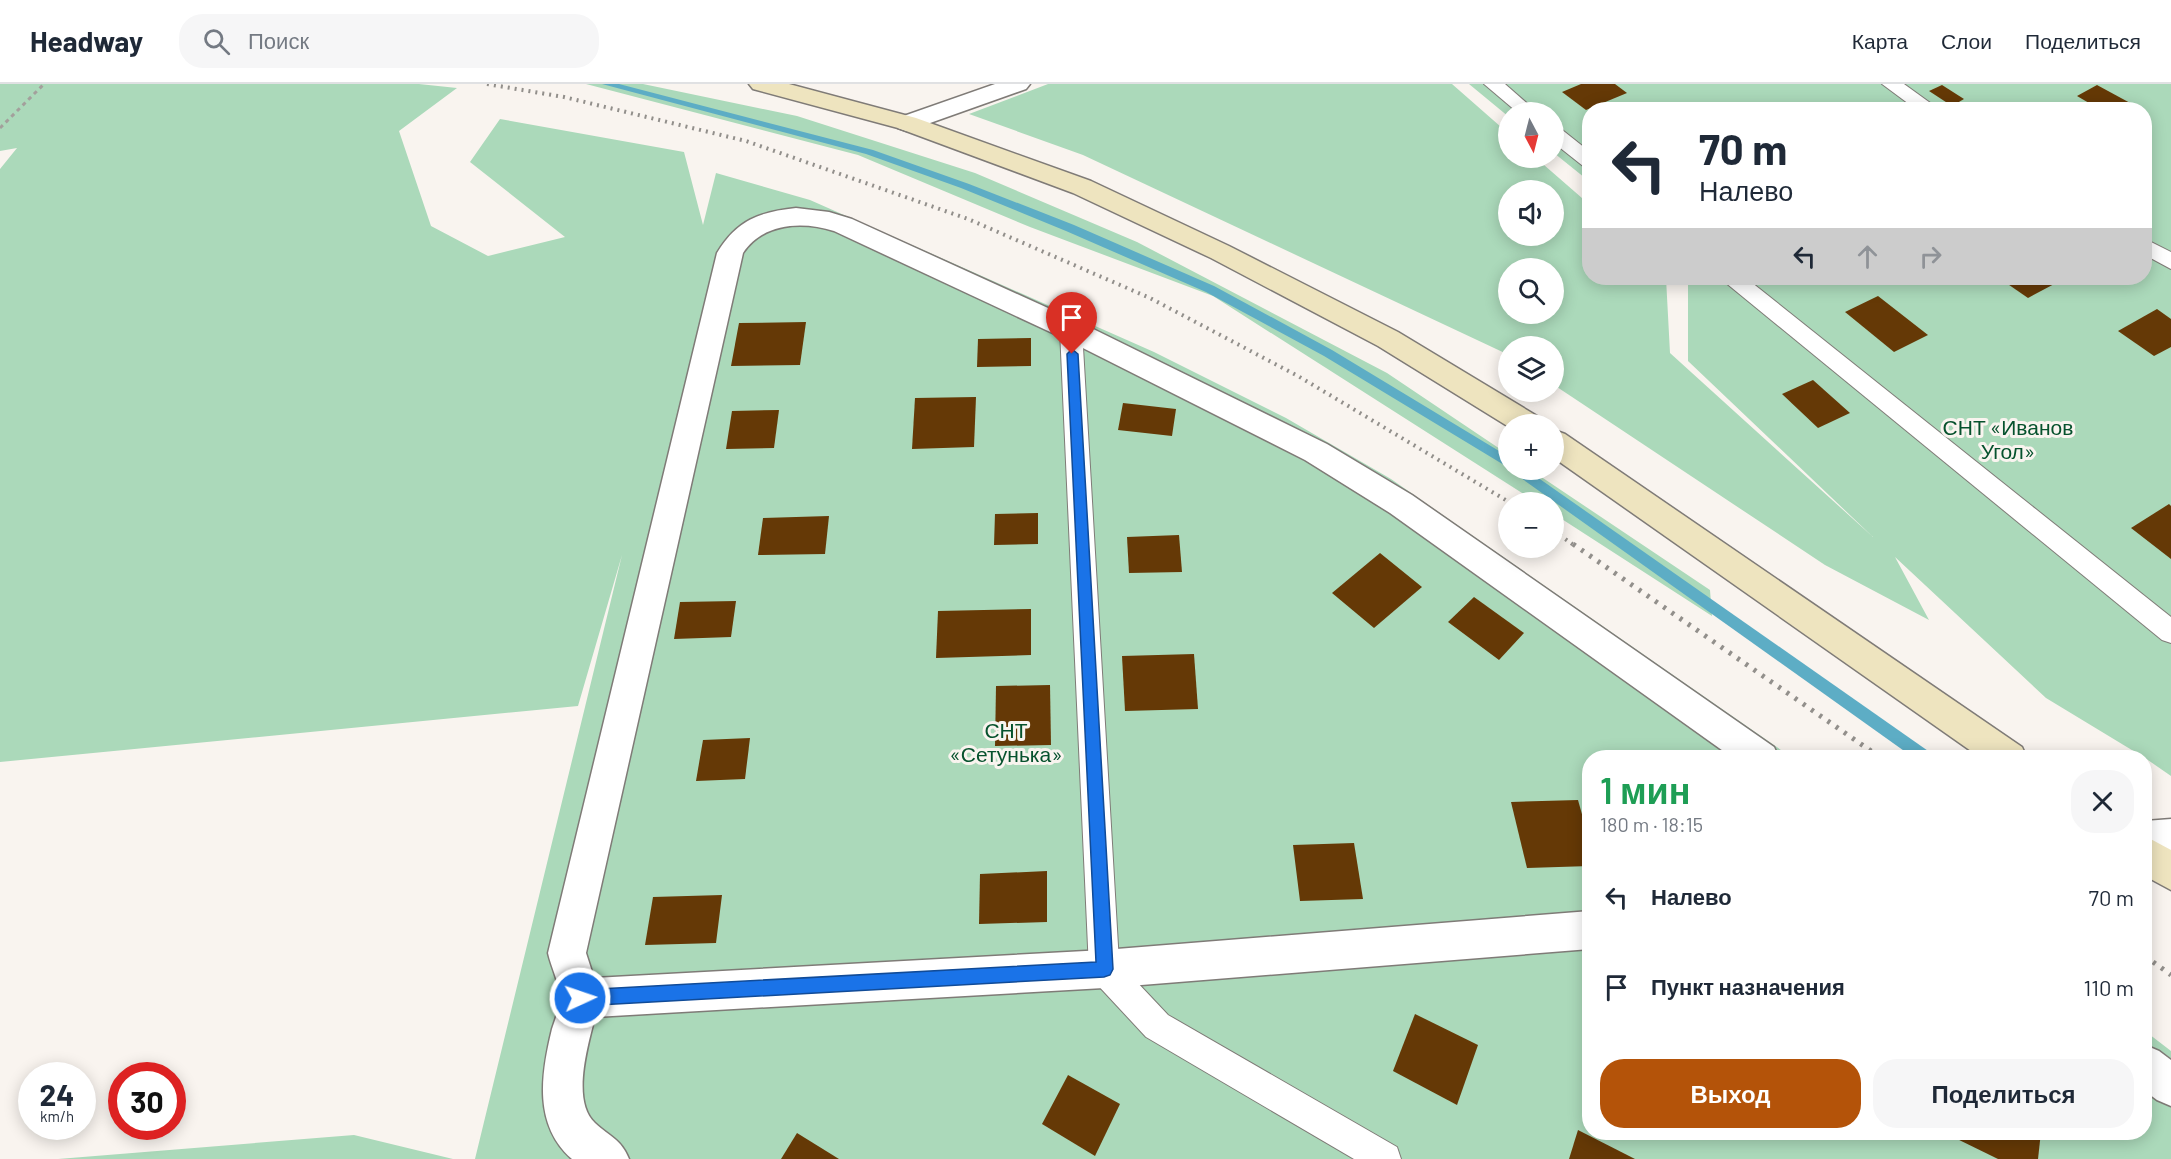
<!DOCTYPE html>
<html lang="ru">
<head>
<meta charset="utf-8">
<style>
  body { margin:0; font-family:Barlow,sans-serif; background:#f6f6f7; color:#1f2937; height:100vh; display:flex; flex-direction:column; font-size:22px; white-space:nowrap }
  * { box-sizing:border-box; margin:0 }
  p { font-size:20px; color:#747a83 }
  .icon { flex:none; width:33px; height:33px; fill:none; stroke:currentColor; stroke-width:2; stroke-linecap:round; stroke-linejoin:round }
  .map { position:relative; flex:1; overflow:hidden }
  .panel { position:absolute; left:1582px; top:666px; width:570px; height:390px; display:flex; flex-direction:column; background:#fff; border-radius:24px; box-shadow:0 3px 15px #0003 }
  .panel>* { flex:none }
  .hud { position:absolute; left:1582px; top:18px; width:570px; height:183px; border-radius:24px; box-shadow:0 3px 15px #0003; background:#fff; color:#1f2937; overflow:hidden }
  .needle { width:39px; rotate:173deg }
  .tools { position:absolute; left:1498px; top:18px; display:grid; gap:12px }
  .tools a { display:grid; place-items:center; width:66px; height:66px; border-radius:50%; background:#fff; box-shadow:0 3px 15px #0003; font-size:30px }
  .speed { position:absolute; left:18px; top:978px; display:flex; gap:12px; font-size:30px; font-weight:700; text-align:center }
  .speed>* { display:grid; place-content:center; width:78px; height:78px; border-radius:50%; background:#fff; box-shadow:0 3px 15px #0003; line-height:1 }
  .speed small { font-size:15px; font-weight:400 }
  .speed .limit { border:9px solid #d22; background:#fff; color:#111 }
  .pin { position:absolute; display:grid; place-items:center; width:51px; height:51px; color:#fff; margin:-62px -26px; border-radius:50% 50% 50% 0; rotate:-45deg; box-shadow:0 0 6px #0007 }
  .pin .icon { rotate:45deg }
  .me { position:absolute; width:66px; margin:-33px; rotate:87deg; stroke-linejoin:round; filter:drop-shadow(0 0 4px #0008) }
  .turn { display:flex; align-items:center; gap:21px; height:126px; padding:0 18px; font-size:27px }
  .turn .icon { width:78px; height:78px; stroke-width:2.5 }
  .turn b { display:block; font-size:42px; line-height:51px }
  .lanes { display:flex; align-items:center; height:57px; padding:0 18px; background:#0003; justify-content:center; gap:30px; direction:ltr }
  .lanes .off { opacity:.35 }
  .round { display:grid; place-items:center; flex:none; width:63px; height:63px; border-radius:24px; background:#f6f6f7 }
  .headline { display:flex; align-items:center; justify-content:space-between; height:102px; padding:0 18px }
  h1 { font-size:36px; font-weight:600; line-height:45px; color:#1e9e55 }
  .action { display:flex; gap:12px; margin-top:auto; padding:12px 18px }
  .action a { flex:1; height:69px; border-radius:24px; background:#b45309; color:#fff; font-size:24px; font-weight:600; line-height:69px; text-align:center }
  .action a+a { background:#f6f6f7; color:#1f2937 }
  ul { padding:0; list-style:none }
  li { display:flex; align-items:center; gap:18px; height:90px; padding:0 18px }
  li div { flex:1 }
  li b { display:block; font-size:22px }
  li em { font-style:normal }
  header { display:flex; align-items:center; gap:36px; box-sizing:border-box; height:84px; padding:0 30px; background:#fff; border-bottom:2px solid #e0e1e3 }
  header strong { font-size:28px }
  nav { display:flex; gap:33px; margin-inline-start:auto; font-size:21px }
  .search { width:420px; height:54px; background:#f6f6f7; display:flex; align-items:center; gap:15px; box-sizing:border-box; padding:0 21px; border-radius:24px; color:#747a83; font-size:22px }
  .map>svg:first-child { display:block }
  .green { fill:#abd9ba; fill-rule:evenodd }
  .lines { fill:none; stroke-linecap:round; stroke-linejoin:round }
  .stream { fill:#5dadc5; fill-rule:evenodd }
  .building { fill:#653906 }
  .lane-casing { stroke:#7f7b77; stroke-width:2 }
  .street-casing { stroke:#7f7b77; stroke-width:3 }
  .secondary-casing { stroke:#7f7b77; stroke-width:3 }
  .path { stroke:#a3a09c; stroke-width:3; stroke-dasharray:4 4; stroke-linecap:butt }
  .lane { fill:#fff; fill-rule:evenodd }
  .street { fill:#fff; fill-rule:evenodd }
  .secondary { fill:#eee4bf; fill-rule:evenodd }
  .rail-far1 { stroke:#928f8b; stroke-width:4; stroke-dasharray:2 5; stroke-linecap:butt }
  .rail { stroke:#928f8b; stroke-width:5; stroke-dasharray:3 7; stroke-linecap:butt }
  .route { fill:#1a73e8; stroke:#114b97; stroke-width:1.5 }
  .labels { text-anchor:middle; stroke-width:6; stroke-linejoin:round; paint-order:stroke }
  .park-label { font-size:21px; fill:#06522d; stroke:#f9f4ef }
</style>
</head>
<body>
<header>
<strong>Headway</strong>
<div class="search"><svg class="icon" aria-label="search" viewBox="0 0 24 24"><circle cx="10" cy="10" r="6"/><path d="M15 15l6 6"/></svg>Поиск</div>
<nav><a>Карта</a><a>Слои</a><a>Поделиться</a></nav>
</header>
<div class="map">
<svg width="2171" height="1075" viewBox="0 0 2171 1075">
  <rect width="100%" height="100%" fill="#f9f4ef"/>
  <!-- green -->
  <g class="green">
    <path d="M 0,0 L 419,0 L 457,4 L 399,47 L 431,142 L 488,172 L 565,153 L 470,78 L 500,35 L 684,68 L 703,141 L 716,89 L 810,116 L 1154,268 L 1286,334 L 1391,395 L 1791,673 L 1590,674 L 1590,1048 L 2145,1048 L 2145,947 L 2171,967 L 2171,1075 L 475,1075 L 622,471 L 578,622 L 0,678 L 0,85 L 17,64 L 0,67 Z"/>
    <path d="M 586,0 L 643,0 L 797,32 L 975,89 L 1137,158 L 1387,289 L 1509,371 L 1509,386 L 1531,386 L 1710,506 L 1712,532 L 1554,430 L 1554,418 L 1536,418 L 1213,212 L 1030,143 L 858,71 Z"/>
    <path d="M 1048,0 L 1452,0 L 1509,50 L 1509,74 L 1536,74 L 1590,121 L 1590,194 L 1666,194 L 1670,269 L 1873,453 L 1688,277 L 1688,194 L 2145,194 L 2145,26 L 1590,26 L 1590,98 L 1554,69 L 1554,28 L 1509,28 L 1509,33 L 1469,0 L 2171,0 L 2171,692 L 2145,674 L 2046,614 L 1895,473 L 1929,536 L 1825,481 L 1554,301 L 1554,262 L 1509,262 L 1509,271 L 1083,71 L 969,30 ZM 1509,106 L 1554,106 L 1554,152 L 1509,152 ZM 1509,184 L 1554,184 L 1554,230 L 1509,230 Z"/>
    <path d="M 354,1051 L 453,1075 L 58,1075 Z"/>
  </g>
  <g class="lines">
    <!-- stream -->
    <g class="stream">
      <path d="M 602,0 L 619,0 L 873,66 L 969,100 L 1074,141 L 1214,202 L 1332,266 L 1509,373 L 1509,384 L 1324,272 L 1206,208 L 1066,147 L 961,104 L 866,70 Z"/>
      <path d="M 1512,386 L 1527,386 L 1931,669 L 1933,674 L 1914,674 L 1514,389 Z"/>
    </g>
  </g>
  <!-- building -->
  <g class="building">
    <path d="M 1581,0 L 1615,0 L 1627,9 L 1586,26 L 1562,8 Z"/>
    <path d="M 1942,1 L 1964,15 L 1952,22 L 1929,7 Z"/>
    <path d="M 2097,1 L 2132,20 L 2122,26 L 2101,26 L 2077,12 Z"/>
    <path d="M 1999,194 L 2051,194 L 2058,198 L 2028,214 Z"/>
    <path d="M 1878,212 L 1928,251 L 1894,268 L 1845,228 Z"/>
    <path d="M 2157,225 L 2171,235 L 2171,263 L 2154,272 L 2118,247 Z"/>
    <path d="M 806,238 L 800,281 L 731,282 L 739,239 Z"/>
    <path d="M 1031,254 L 1031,282 L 977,283 L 978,255 Z"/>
    <path d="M 1813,296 L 1850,329 L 1818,344 L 1782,310 Z"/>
    <path d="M 976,313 L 974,363 L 912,365 L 915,314 Z"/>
    <path d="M 1123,319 L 1176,325 L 1172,352 L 1118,346 Z"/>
    <path d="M 779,326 L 774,364 L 726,365 L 732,327 Z"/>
    <path d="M 2169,420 L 2171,422 L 2171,475 L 2131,444 Z"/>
    <path d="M 1038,429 L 1038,460 L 994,461 L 995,430 Z"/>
    <path d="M 829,432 L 825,470 L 758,471 L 763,434 Z"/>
    <path d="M 1179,451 L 1182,488 L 1129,489 L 1127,453 Z"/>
    <path d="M 1380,469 L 1422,503 L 1374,544 L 1332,509 Z"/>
    <path d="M 1474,513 L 1524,549 L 1499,576 L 1448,538 Z"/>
    <path d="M 736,517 L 731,553 L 674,555 L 680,518 Z"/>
    <path d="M 1031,525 L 1031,571 L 936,574 L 938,527 Z"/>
    <path d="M 1194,570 L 1198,625 L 1125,627 L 1122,572 Z"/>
    <path d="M 1050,601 L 1051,661 L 995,662 L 996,602 Z"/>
    <path d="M 750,654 L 745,695 L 696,697 L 703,656 Z"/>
    <path d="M 1578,716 L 1590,759 L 1590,782 L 1527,784 L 1511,718 Z"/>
    <path d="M 1354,759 L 1363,815 L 1300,817 L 1293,761 Z"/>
    <path d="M 1047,787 L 1047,838 L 979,840 L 980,790 Z"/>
    <path d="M 722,811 L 716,859 L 645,861 L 653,813 Z"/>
    <path d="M 1415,930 L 1478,961 L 1457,1021 L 1393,987 Z"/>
    <path d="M 1068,991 L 1120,1020 L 1095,1072 L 1042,1040 Z"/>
    <path d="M 1578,1046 L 1635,1075 L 1569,1075 Z"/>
    <path d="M 1952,1048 L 2041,1048 L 2038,1075 L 1998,1075 L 1951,1052 Z"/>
    <path d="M 797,1049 L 839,1075 L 781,1075 Z"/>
  </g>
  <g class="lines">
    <!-- lane casing -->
    <g class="lane-casing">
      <g id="lane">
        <path d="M 1484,0 L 1505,0 L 1537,28 L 1517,28 Z"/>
        <path d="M 1882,0 L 1904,0 L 1940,26 L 1917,26 Z"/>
        <path d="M 1554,43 L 1561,45 L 1590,68 L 1590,84 L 1583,82 L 1554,59 Z"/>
        <path d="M 2145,155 L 2171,168 L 2171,185 L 2145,171 Z"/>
        <path d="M 1723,194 L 1746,194 L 2171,533 L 2171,559 L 2162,556 L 1726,199 Z"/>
        <path d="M 1071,238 L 1079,240 L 1082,246 L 1119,879 L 1168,931 L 1397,1063 L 1401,1075 L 1354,1075 L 1146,953 L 1093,896 L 1089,885 L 1060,246 L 1063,240 Z"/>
      </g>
    </g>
    <!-- street casing -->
    <g class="street-casing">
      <g id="street">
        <path d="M 995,0 L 1030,0 L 1026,5 L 916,44 L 907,47 L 898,44 L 895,39 L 898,34 Z"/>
        <path d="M 796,124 L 829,128 L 852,135 L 1081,239 L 1327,360 L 1412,411 L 1774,663 L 1779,674 L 1733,674 L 1390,429 L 1305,376 L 1061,253 L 834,147 C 802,137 763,139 743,169 L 586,869 L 594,894 L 1104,866 L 1590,827 L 1590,865 L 1104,904 L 595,933 C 588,961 571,1017 595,1039 C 610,1053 621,1055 629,1075 L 572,1075 C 533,1041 541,990 552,945 C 555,936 560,923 560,914 C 560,900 551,883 548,869 L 717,169 C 737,136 759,128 796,124 Z"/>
        <path d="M 2171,735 L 2171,769 L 2145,771 L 2145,737 Z"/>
        <path d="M 2145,961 L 2159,967 L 2171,976 L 2171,1022 L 2157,1016 L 2145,1007 Z"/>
      </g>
    </g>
    <!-- secondary casing -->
    <g class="secondary-casing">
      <g id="secondary">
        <path d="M 749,0 L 789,0 L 916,34 L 1091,97 L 1229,162 L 1398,248 L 1537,332 L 1542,340 L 1509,340 L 1509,343 L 1378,262 L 1211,174 L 1073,109 L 898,44 L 753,5 Z"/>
        <path d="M 1554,346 L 1565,350 L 2022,663 L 2027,674 L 1981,674 L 1554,374 Z"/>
        <path d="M 2145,752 L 2171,766 L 2171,806 L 2145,792 Z"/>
      </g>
    </g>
    <!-- path -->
    <path class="path" d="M 0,44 L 44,0"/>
    <!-- lane -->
    <use href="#lane" class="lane"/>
    <!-- street -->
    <use href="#street" class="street"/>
    <!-- secondary -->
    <use href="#secondary" class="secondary"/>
    <!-- rail-far1 -->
    <g class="rail-far1">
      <path d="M 487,0 L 564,13 L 746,57 L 968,135 L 1150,214 L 1298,292 L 1509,418"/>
      <path d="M 1554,447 L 1575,462"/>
    </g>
    <!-- rail -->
    <g class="rail">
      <path d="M 1573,460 L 1881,674"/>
      <path d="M 2145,872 L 2171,891"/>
    </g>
  </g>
  <!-- route -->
  <path class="route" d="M 1072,265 L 1078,270 L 1113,885 L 1110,891 L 1104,893 L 580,922 L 574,920 L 571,914 L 574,908 L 580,906 L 1096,878 L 1067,270 Z"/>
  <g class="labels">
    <!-- park labels -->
    <g class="park-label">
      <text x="2008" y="351">СНТ «Иванов<tspan x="2008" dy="24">Угол»</tspan></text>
      <text x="1006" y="654">СНТ<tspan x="1006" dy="24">«Сетунька»</tspan></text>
    </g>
  </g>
</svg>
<div class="tools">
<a><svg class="needle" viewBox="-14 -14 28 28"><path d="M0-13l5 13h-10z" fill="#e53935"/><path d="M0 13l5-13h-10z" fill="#747a83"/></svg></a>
<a><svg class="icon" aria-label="sound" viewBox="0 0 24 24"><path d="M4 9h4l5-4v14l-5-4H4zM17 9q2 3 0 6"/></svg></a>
<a><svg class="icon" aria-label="search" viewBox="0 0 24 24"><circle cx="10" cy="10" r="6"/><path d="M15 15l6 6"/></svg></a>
<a><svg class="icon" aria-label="layers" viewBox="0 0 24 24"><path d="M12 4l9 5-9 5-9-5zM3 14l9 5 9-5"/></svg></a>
<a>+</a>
<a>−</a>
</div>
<div class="speed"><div>24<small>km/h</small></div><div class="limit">30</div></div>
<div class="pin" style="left:1072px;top:270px;background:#d93025"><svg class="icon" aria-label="arrive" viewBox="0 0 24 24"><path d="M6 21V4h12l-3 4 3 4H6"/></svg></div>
<svg class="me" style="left:580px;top:914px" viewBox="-20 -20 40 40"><circle r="17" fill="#1a73e8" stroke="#fff" stroke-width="3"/><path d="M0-11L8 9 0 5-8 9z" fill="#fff"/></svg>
<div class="hud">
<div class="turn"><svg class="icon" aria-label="left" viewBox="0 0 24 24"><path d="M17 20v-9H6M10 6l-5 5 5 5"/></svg><div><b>70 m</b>Налево</div></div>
<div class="lanes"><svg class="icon" aria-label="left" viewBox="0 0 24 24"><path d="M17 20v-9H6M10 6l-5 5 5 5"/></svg><svg class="icon off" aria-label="ahead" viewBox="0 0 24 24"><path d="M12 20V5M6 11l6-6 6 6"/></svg><svg class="icon off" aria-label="right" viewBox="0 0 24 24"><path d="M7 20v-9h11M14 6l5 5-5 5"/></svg></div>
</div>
<section class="panel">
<div class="headline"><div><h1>1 мин</h1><p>180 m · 18:15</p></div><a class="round"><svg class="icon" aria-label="close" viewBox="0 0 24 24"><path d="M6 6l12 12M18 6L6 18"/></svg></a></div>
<ul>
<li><svg class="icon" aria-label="left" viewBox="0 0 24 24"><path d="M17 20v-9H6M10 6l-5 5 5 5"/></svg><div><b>Налево</b></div><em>70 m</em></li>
<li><svg class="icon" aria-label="arrive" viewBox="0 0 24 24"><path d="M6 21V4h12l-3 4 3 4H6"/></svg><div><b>Пункт назначения</b></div><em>110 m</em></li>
</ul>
<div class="action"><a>Выход</a><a>Поделиться</a></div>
</section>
</div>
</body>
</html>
